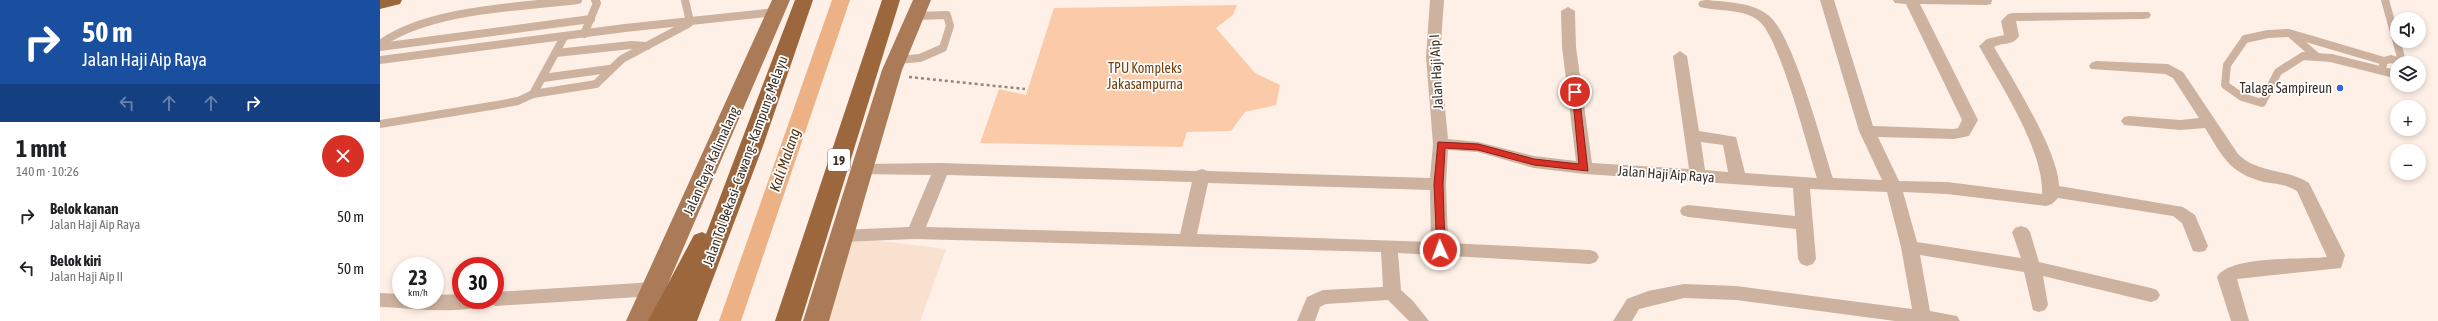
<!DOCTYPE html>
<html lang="id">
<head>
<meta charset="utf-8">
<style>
  body { margin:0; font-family:"Asap Condensed",sans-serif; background:#f2f2f2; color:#202124; height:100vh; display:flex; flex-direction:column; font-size:15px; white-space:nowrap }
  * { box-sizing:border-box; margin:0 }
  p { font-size:13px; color:#757577 }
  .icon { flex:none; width:22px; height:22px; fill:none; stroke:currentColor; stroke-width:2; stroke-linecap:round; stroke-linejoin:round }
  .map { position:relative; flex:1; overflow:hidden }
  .side { display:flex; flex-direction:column; background:#fff; width:380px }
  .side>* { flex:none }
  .top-card { background:#1a4fa0; color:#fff; overflow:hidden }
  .tools { position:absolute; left:2010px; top:12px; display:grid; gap:8px }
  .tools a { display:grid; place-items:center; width:36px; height:36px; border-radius:50%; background:#fff; box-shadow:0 2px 6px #0003; font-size:20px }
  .speed { position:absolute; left:12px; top:257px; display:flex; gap:8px; font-size:20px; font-weight:700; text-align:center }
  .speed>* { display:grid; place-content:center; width:52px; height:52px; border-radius:50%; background:#fff; box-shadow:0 2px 6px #0003; line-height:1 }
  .speed small { font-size:10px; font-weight:400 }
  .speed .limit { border:6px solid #d22; background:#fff; color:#111 }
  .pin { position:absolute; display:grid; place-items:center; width:34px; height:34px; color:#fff; margin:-17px; border:2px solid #fff; border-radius:50%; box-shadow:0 1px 4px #0007 }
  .me { position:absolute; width:44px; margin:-22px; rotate:358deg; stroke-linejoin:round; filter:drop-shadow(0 0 3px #0008) }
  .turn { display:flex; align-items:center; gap:14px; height:84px; padding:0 16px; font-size:18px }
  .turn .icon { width:52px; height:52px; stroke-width:2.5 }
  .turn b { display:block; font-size:28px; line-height:34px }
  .lanes { display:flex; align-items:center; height:38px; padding:0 16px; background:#0003; justify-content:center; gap:20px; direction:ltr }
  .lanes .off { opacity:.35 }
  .round { display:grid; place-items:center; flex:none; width:42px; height:42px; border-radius:21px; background:#f2f2f2 }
  .head { display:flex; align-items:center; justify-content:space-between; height:68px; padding:0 16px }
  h1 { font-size:24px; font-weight:700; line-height:30px }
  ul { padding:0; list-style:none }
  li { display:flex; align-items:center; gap:12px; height:52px; padding:0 16px }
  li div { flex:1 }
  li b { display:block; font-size:15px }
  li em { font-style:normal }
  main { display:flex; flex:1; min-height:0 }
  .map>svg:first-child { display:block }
  .built { fill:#f9e1d0 }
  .green { fill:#fbcba9 }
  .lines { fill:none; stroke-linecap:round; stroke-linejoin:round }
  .canal { fill:#edb186; fill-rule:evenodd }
  .path { stroke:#94877d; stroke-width:2.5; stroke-dasharray:3 3; stroke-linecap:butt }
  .lane { stroke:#cdb29f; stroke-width:8 }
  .street { fill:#cdb29f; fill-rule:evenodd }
  .primary { fill:#ab7b58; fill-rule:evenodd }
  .highway { fill:#9d673d; fill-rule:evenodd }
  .route { fill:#d93025; stroke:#8d1f18 }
  .poi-dot { fill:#4064d6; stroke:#fff; stroke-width:1.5 }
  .labels { text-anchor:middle; stroke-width:3.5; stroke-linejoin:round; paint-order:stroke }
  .shield { fill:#fff; stroke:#766e67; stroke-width:1 }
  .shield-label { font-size:13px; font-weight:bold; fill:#3c3026 }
  .park-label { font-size:14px; fill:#763f0c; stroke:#fff }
  .street-label { font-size:14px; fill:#3c3026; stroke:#fff }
  .poi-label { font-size:14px; fill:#3c3026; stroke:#fff; text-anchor:end }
  .water-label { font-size:15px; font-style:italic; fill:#593212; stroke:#fff }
</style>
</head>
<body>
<main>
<section class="side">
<div class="top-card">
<div class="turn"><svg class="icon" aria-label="right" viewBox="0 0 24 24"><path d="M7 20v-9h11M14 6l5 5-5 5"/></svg><div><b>50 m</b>Jalan Haji Aip Raya</div></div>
<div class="lanes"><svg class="icon off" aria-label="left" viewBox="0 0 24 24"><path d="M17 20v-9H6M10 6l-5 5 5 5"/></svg><svg class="icon off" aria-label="ahead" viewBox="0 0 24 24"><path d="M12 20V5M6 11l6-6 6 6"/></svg><svg class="icon off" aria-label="ahead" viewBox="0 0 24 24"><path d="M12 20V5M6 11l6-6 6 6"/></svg><svg class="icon" aria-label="right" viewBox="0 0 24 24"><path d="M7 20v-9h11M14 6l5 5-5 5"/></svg></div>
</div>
<div class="head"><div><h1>1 mnt</h1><p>140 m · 10:26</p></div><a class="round" style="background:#d93025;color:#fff"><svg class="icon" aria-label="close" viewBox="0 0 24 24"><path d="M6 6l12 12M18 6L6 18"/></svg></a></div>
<ul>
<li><svg class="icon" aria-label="right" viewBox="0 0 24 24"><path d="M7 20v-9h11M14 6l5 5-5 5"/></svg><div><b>Belok kanan</b><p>Jalan Haji Aip Raya</p></div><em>50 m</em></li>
<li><svg class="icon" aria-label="left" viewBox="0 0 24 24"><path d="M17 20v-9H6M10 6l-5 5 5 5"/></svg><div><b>Belok kiri</b><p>Jalan Haji Aip II</p></div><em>50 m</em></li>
</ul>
</section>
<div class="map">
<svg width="2058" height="321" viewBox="0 0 2058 321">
  <rect width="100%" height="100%" fill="#fef0e6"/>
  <!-- built -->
  <path class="built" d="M 460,236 L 566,249 L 540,321 L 436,321 Z"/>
  <!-- green -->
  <path class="green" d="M 857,5 L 853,15 L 836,28 L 875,73 L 900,85 L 896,105 L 865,112 L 851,131 L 807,132 L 802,147 L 600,143 L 619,89 L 646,95 L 674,8 Z"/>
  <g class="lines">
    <!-- canal -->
    <path class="canal" d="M 452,0 L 470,0 L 361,321 L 339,321 Z"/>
    <!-- path -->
    <path class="path" d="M 529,77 L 645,89"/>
    <!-- lane -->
    <g class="lane">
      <path d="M 305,0 L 310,22"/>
      <path d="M 2005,0 L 2022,61"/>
      <path d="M 204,34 L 217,3 L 215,0"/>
      <path d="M 1912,35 L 1936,56"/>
      <path d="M 0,44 C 49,9 139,7 198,0"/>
      <path d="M 0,47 L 211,19"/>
      <path d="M 176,53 L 251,45 L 267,46"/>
      <path d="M 0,60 L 245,28 L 395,12"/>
      <path d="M 517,60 L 540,58 L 563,48 L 570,26 L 567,15 L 536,16"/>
      <path d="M 2004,61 L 1909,33 L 1888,34 L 1865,39 L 1847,65 L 1845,85 L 1862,97 L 1882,103 L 1898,72 L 1923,56 L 1951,58 L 2015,74"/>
      <path d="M 2003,65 L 2004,61 L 2011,59 L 2025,63"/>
      <path d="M 163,78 L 229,69"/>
      <path d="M 153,94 L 184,37"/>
      <path d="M 0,124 L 117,105 L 138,101 L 153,94 L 216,84 L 242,59 L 308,24"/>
    </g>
    <!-- street -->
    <g class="street">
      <path d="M 1050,0 L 1064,0 L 1060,57 L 1068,139 L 1098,142 L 1154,156 L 1196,161 L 1182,47 L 1181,11 L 1188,7 L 1195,11 L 1196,47 L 1212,163 L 1309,169 L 1293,56 L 1300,51 L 1307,56 L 1319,131 L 1356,137 L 1365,173 L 1437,178 C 1427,147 1400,38 1379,21 C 1363,8 1339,12 1320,7 L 1318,4 L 1320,1 L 1326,0 C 1346,2 1372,2 1388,15 C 1413,33 1442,145 1453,178 L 1502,180 L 1479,131 L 1440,0 L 1454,0 L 1493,126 L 1574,129 L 1578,128 L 1582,120 L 1526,4 L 1515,3 L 1513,0 L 1612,0 L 1611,4 L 1606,5 L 1540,4 L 1598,120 L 1589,136 L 1574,139 L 1498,137 L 1519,181 L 1567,182 L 1662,194 C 1664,150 1620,84 1599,46 L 1607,39 L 1624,35 L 1621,21 L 1628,14 L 1633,13 L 1769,12 L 1771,15 L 1769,18 L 1764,19 L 1636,21 L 1639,36 C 1633,46 1623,42 1614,47 C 1632,78 1679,153 1679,186 L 1803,207 L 1815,215 L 1828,246 L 1825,251 L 1819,252 L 1813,251 L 1802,223 L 1793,216 L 1678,198 L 1672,204 L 1666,206 L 1567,194 L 1523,192 L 1537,242 L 1641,258 L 1632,232 L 1635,228 L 1641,226 L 1647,228 L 1650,232 L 1659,262 L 1771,288 L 1777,290 L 1780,295 L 1777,300 L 1771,302 L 1663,276 L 1668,305 L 1665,310 L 1659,312 L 1653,310 L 1644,272 L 1540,255 L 1550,311 L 1577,316 L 1580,321 L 1515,321 L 1356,300 L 1304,298 L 1259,309 L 1252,321 L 1233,321 L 1247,299 L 1268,291 L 1304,284 L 1356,286 L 1532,309 L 1521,247 L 1507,192 L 1430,189 L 1436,259 L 1433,264 L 1427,266 L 1421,264 L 1418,259 L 1416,229 L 1308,217 L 1302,215 L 1300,211 L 1302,207 L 1308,205 L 1415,216 L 1413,188 L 1205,174 L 1154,168 L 1098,152 L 1068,150 L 1066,184 L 1068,243 L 1210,250 L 1216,252 L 1219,257 L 1216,262 L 1210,264 L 1018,253 L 1021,290 L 1033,301 L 1049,321 L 1029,321 L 1008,300 L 946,304 L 940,307 L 935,321 L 917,321 L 927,297 L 943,290 L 1003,287 L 1001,252 L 535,239 L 460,242 L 454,240 L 451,236 L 454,232 L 460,230 L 529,227 L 551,175 L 475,174 L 473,170 L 475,166 L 481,164 L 561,163 L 816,171 L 822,169 L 828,171 L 1050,178 L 1053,144 L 1046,57 ZM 1321,142 L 1343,145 L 1348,172 L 1325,170 ZM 567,175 L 812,182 L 800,234 L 546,227 ZM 828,183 L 1050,190 L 1051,242 L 817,234 Z"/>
      <path d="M 1716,61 L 1788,64 L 1803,72 L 1858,154 C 1878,174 1906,168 1929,183 L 1965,255 L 1961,268 L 1857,279 L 1869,321 L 1851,321 L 1837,277 C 1849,255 1923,260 1947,257 L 1917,191 C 1906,184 1896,184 1884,182 C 1849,173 1843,157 1825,128 L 1800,130 L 1744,125 L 1741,121 L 1744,117 L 1749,116 L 1800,120 L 1819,118 L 1793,78 L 1785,74 L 1711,69 L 1709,66 L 1711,63 Z"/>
      <path d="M 274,282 L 280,284 L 283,289 L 280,294 L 274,296 L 115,306 L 107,301 L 105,305 C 74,315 33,308 0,307 L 0,293 L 21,294 L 21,300 L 55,300 L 55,295 L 81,294 L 81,300 L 115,300 L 115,292 Z"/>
    </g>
    <!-- primary -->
    <g class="primary">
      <path d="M 392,0 L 410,0 L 272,321 L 246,321 Z"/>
      <path d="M 533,0 L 551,0 L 522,70 L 449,321 L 423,321 L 502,70 Z"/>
    </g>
    <!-- highway -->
    <g class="highway">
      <path d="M 0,0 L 22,0 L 20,4 L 0,9 Z"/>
      <path d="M 415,0 L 433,0 L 383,146 L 317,321 L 268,321 L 314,235 L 322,232 L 326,234 Z"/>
      <path d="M 502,0 L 520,0 L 421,321 L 395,321 Z"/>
    </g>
  </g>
  <!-- route -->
  <path class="route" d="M 1192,90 L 1199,92 L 1208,171 L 1154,165 L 1098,150 L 1065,148 L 1063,184 L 1065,250 L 1064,252 L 1057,252 L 1054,184 L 1058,142 L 1098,144 L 1154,159 L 1199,164 Z"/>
  <!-- markers -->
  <circle class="poi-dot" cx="1960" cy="88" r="4"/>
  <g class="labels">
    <!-- shield labels -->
    <rect class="shield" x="448" y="149" width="22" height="22" rx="3"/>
    <g class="shield-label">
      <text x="459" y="165">19</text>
    </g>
    <!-- park labels -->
    <g class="park-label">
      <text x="765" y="73">TPU Kompleks<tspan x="765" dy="16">Jakasampurna</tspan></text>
    </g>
    <!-- street labels -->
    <g class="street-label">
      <text transform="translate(1056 72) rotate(-93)" y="5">Jalan Haji Aip I</text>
      <text transform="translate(331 161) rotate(-66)" y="5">Jalan Raya Kalimalang</text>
      <text transform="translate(365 161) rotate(-70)" y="5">Jalan Tol Bekasi–Cawang–Kampung Melayu</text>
      <text transform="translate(1286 174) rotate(4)" y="5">Jalan Haji Aip Raya</text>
    </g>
    <!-- poi labels -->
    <g class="poi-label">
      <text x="1952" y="93">Talaga Sampireun</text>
    </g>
    <!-- water labels -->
    <g class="water-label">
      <text transform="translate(405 160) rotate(-71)" y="5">Kali Malang</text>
    </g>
  </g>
</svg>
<div class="tools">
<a><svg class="icon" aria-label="sound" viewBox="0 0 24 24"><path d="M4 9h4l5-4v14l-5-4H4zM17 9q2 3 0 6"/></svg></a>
<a><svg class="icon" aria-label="layers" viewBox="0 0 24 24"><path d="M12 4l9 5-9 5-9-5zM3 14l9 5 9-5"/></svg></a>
<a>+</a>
<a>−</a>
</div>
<div class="speed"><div>23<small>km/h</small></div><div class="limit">30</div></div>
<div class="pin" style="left:1195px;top:92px;background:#d93025"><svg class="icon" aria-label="arrive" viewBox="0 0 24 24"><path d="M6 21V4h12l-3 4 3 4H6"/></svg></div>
<svg class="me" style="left:1060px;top:250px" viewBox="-20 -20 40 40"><circle r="17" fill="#d93025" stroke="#fff" stroke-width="3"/><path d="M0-11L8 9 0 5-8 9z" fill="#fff"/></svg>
</div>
</main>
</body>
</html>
